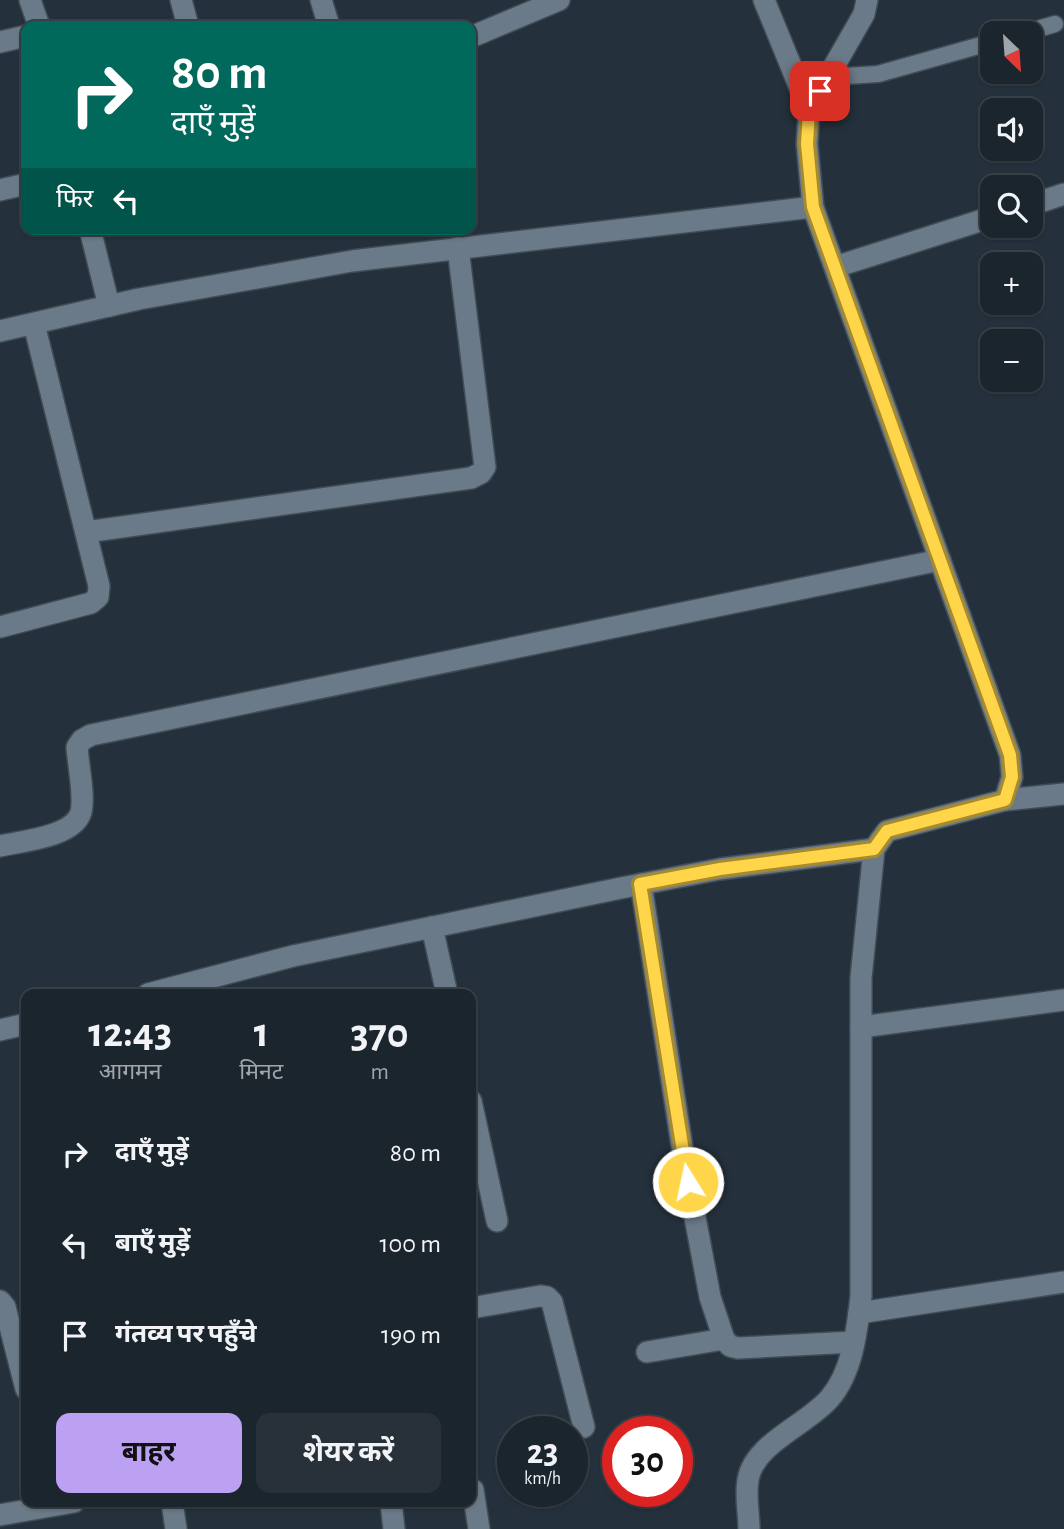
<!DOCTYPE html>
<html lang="hi">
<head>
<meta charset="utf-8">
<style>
  body { margin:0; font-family:"Alegreya Sans","Noto Sans Devanagari",sans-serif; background:#283139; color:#f1f3f6; height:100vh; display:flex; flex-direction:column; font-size:26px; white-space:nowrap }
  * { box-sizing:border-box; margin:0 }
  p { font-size:23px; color:#a0a5aa }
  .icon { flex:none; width:38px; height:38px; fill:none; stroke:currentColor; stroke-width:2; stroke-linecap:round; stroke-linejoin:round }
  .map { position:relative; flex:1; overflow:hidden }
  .drawer { position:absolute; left:21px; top:989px; width:455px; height:518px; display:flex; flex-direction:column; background:#1b252d; border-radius:14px; box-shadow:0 2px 5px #0004,0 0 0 2px #394249 }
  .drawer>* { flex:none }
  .banner { position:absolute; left:21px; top:21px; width:455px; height:214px; border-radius:14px; box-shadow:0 2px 5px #0004,0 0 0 2px #394249; background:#00695c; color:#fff; overflow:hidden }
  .needle { width:46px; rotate:155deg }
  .buttons { position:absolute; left:980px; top:21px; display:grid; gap:14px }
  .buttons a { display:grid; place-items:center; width:63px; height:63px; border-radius:14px; background:#1b252d; box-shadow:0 2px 5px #0004,0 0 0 2px #394249; font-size:35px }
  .speed { position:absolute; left:497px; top:1416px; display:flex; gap:14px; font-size:35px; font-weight:700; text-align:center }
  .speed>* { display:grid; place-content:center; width:91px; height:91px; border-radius:50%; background:#1b252d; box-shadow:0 2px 5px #0004,0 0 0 2px #394249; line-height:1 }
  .speed small { font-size:18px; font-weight:400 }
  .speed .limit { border:10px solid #d22; background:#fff; color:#111 }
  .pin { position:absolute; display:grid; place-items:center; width:60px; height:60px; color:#fff; margin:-30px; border-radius:14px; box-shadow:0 4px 10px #0006 }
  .me { position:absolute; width:77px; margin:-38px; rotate:350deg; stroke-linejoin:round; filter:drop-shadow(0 0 5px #0008) }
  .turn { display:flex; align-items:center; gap:24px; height:147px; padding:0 35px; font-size:32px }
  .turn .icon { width:91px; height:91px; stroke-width:2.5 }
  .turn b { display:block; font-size:49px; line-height:60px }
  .then { display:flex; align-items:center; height:66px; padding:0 35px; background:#0003; gap:14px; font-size:26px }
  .eta { display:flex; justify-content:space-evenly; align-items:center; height:119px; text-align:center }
  .eta b { font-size:42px; font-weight:700; line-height:49px }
  .action { display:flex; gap:14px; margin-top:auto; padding:14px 35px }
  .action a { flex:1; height:80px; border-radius:14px; background:#bca0f2; color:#111; font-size:28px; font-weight:700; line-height:80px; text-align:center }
  .action a+a { background:#283139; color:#f1f3f6 }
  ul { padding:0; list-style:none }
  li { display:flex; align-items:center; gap:21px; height:91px; padding:0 35px }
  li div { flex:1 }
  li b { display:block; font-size:26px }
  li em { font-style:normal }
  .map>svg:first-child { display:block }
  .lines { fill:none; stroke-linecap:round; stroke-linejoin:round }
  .lane-casing { stroke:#404c55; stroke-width:19 }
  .street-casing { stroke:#404c55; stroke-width:24 }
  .lane { stroke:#6b7a88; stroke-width:16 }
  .street { stroke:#6b7a88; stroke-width:21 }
  .route-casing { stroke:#a68a30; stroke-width:18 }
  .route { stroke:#ffd54a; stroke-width:12 }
</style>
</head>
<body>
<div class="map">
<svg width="1064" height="1529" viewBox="0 0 1064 1529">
  <rect width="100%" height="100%" fill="#24313c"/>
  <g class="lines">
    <!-- lane casing -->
    <g class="lane-casing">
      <g id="lane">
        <path d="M 1024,33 L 1055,24"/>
        <path d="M 830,71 L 846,76 L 878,74 L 992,42"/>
      </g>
    </g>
    <!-- street casing -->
    <g class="street-casing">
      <g id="street">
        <path d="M 30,0 L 39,26"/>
        <path d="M 181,0 L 188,26"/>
        <path d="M 321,0 L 329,26"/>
        <path d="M 764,0 L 809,110"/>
        <path d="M 471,37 L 559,0"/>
        <path d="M 0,42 L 26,36"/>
        <path d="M 0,190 L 26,184"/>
        <path d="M 1031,205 L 1064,194"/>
        <path d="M 90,229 L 109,306"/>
        <path d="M 835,267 L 992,217"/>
        <path d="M 0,331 L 139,299 L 352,261 L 813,207"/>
        <path d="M 86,532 L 471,478 L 481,473 L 485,467 L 458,248"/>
        <path d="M 0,627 L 91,603 L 98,597 L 99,586 L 34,324"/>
        <path d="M 1005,800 L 1064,794"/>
        <path d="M 0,846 C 22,841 74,837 81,812 C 85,796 78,764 77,747 L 82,740 L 91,735 L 940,560"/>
        <path d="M 641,884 L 684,1159 L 710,1297 L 724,1339 L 730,1346 L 738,1348 L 853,1342"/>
        <path d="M 432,927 L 447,994"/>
        <path d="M 148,994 L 293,956 L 621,888 L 720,869 L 874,849"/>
        <path d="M 861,1027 L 1064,1000"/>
        <path d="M 0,1030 L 26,1024"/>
        <path d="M 471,1101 L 497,1221"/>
        <path d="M 0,1301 L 5,1307 L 26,1389"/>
        <path d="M 471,1308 L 540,1296 L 547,1297 L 552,1302 L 584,1427"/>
        <path d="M 859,1313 L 1064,1282"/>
        <path d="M 647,1352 L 724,1339"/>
        <path d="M 473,1490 L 479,1529"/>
        <path d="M 172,1502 L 176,1529"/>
        <path d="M 391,1502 L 394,1529"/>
        <path d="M 0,1515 L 74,1502"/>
        <path d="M 749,1529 C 749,1513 745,1496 748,1480 C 753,1444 807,1425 830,1398 C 853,1371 857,1329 861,1296 L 861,978 L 874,849 L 887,831 L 1005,800 L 1012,777 L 1010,755 L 813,207 L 807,144 L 809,110 L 864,14 L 867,0"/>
      </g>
    </g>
    <!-- lane -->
    <use href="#lane" class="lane"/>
    <!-- street -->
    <use href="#street" class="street"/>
  </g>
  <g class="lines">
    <!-- route casing -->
    <g class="route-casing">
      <path id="route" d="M 688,1182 L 640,884 L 720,869 L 874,849 L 887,831 L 1005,800 L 1012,777 L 1010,755 L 813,207 L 807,144 L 809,110 L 820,91"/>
    </g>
    <!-- route -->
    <use href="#route" class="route"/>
  </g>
</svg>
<div class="buttons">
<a><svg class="needle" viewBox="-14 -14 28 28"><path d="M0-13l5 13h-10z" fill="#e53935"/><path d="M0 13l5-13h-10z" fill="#a0a5aa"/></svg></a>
<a><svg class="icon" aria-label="sound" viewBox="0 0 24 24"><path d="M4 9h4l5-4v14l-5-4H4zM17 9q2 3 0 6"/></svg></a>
<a><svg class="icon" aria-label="search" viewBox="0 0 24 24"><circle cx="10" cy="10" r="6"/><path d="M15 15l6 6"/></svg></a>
<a>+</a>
<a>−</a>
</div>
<div class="speed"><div>23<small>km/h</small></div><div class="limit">30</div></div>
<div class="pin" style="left:820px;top:91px;background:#d93025"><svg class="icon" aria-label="arrive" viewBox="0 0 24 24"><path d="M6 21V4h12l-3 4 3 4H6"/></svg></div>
<svg class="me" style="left:688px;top:1182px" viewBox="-20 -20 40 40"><circle r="17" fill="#ffd54a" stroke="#fff" stroke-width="3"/><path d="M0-11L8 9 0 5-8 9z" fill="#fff"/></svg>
<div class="banner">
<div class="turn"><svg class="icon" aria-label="right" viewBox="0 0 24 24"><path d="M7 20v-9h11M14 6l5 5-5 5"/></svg><div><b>80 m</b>दाएँ मुड़ें</div></div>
<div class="then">फिर<svg class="icon" aria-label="left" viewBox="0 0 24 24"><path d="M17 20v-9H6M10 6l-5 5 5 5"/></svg></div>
</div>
<section class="drawer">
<div class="eta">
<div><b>12:43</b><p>आगमन</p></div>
<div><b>1</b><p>मिनट</p></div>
<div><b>370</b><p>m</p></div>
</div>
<ul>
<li><svg class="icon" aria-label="right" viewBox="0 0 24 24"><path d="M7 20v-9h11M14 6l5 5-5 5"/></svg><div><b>दाएँ मुड़ें</b></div><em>80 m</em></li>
<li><svg class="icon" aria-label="left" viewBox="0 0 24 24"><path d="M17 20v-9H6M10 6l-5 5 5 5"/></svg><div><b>बाएँ मुड़ें</b></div><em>100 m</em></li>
<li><svg class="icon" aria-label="arrive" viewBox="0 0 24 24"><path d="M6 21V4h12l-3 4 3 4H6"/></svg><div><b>गंतव्य पर पहुँचे</b></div><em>190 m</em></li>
</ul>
<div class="action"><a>बाहर</a><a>शेयर करें</a></div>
</section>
</div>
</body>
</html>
